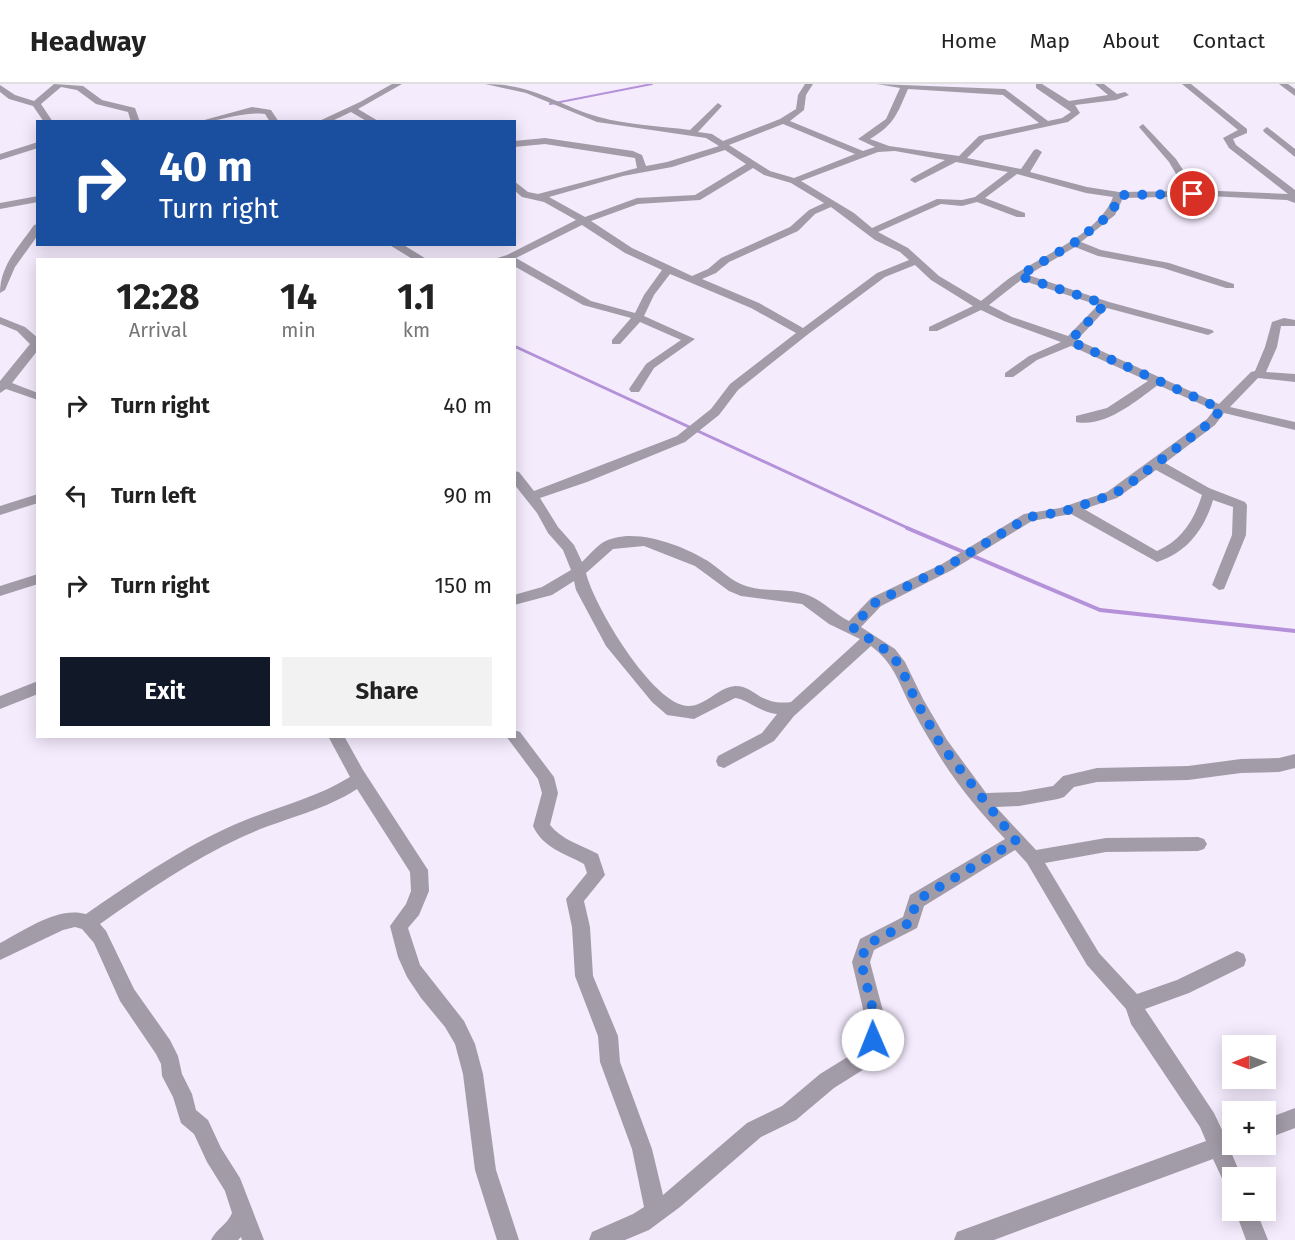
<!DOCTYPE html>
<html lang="en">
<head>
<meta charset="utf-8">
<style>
  body { margin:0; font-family:"Fira Sans",sans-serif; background:#f2f2f2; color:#222; height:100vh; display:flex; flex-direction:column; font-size:22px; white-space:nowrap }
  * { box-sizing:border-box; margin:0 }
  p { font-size:20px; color:#767676 }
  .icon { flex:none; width:33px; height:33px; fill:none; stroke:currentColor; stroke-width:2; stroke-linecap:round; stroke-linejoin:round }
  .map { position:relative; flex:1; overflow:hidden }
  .sheet { position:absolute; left:36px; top:174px; width:480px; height:480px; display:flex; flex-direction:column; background:#fff; border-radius:0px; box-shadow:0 3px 15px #0003 }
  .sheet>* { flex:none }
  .top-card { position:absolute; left:36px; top:36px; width:480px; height:126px; border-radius:0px; box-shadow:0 3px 15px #0003; background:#1a4fa0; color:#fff; overflow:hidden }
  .needle { width:39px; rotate:269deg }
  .buttons { position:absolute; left:1222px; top:951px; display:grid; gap:12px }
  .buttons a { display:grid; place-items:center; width:54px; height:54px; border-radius:0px; background:#fff; box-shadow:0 3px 15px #0003; font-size:30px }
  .pin { position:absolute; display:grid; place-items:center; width:51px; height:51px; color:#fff; margin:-26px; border:3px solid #fff; border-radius:50%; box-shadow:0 2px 6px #0007 }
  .me { position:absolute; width:66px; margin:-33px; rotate:359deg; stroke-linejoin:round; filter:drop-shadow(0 0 4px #0008) }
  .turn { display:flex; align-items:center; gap:21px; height:126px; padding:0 24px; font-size:27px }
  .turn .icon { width:78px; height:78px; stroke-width:2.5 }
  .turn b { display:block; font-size:42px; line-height:51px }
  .eta { display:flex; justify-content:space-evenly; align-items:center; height:102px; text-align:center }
  .eta b { font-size:36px; font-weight:700; line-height:42px }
  .button { display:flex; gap:12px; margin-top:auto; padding:12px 24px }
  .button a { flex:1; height:69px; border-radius:0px; background:#111827; color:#fff; font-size:24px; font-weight:700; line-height:69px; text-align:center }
  .button a+a { background:#f2f2f2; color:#222 }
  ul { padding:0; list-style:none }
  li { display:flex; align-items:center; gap:18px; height:90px; padding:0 24px }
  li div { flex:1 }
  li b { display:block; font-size:22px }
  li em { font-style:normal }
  header { display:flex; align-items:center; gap:36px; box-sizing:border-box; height:84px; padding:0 30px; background:#fff; border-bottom:2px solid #e0e0e0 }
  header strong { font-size:28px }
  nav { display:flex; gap:33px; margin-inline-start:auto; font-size:21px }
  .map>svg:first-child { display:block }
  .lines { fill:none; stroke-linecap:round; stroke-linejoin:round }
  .stream-far2 { stroke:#b491d8; stroke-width:2 }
  .stream-far1 { stroke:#b491d8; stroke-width:3 }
  .stream { stroke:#b491d8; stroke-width:4 }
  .minor { fill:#a29ca8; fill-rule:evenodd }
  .route { stroke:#1a73e8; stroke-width:10; stroke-dasharray:0 18 }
</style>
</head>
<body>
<header>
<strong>Headway</strong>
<nav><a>Home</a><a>Map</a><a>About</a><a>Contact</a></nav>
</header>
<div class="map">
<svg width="1295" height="1156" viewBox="0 0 1295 1156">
  <rect width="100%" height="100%" fill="#f4ebfd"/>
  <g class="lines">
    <!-- stream-far2 -->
    <path class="stream-far2" d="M 550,20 L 652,0"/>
    <!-- stream-far1 -->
    <path class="stream-far1" d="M 514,262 L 910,445"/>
    <!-- stream -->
    <path class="stream" d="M 907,444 L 1100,526 L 1295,547"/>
    <!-- minor -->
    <g class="minor">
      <path d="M 54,0 L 83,2 L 102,16 L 135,24 L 140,38 L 131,38 L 128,28 L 96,20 L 77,6 L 61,3 L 41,20 L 53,38 L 44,38 L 33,22 L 9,15 L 0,8 L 0,1 L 15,11 L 34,17 Z"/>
      <path d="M 392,0 L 402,0 L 358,25 L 380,38 L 368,38 L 351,28 L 330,38 L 317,38 L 360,18 Z"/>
      <path d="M 485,0 C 534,0 555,20 599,33 C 627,41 660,42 690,46 L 718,19 L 722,22 L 698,48 L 712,50 L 723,57 L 780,35 L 796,25 L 798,11 L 805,0 L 813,0 L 806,11 L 804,26 L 790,37 L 863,67 L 875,63 L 858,55 L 886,35 L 900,4 L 877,0 L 1005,5 L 1048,37 L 1062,34 L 1071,28 L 1036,4 L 1036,0 L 1042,0 L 1069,17 L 1108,11 L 1095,0 L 1104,0 L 1117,10 L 1125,8 L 1129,11 L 1116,16 L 1075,21 L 1080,29 L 1068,38 L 985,56 L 967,74 L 1021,85 L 1034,66 L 1037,65 L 1042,68 L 1030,88 L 1087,103 L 1119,108 L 1186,107 L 1169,78 L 1139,43 L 1143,40 L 1176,75 L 1196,106 L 1288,110 L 1229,64 L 1223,54 L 1238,46 L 1182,0 L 1191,0 L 1247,45 L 1247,49 L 1233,55 L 1236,61 L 1295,106 L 1295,119 L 1287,116 L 1209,112 L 1123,114 L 1115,131 L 1081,158 L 1101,166 L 1169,179 L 1234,200 L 1234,204 L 1226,204 L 1163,184 L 1098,172 L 1075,163 L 1028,191 L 1109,218 L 1212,246 L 1214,248 L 1208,251 L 1107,224 L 1077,256 L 1219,320 L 1251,288 L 1255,287 L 1265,263 L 1272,238 L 1284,234 L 1295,236 L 1295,242 L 1281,242 L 1277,263 L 1266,288 L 1295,290 L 1295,298 L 1258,294 L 1230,323 L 1295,338 L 1295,346 L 1224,329 L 1215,341 L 1165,379 L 1209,404 L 1245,418 L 1247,421 L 1246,451 L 1224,505 L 1219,506 L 1212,501 L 1232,451 L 1233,423 L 1213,416 C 1205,444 1187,469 1157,478 L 1071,430 L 1032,437 L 952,486 L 881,522 L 861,543 L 895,565 L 905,578 L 923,615 L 947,656 L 986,709 L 1019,708 L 1053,702 L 1063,692 L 1097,684 L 1188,682 L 1241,675 L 1279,674 L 1295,670 L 1295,684 L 1279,688 L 1241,689 L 1188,696 L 1097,698 L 1074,703 L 1064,713 L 1058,715 L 1019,722 L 996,723 L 1036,766 L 1106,754 L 1198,753 L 1204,755 L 1207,760 L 1204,765 L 1198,767 L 1106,768 L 1045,779 L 1099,869 L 1137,910 L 1177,896 L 1237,867 L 1244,870 L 1246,876 L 1244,882 L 1189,909 L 1145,925 L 1214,1029 L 1224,1050 L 1233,1047 L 1233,1060 L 1242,1060 L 1240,1064 L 1231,1068 L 1242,1094 L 1233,1094 L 1233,1106 L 1226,1103 L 1213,1075 L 994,1156 L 954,1156 L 957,1148 L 965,1145 L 1206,1057 L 1200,1043 L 1131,940 L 1126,925 L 1087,881 L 1027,779 L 1015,766 L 924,822 L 917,844 L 874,866 L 870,878 L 887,942 L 877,977 L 834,1004 L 796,1036 L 761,1053 L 680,1123 L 649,1146 L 625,1156 L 589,1156 L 592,1148 L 633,1130 L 644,1123 L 632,1065 L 600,978 L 598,952 L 575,892 L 572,843 L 566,815 L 587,789 L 584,780 C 564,769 543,764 533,742 L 542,709 L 538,695 L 506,652 L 514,652 L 514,646 L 520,648 L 554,693 L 558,709 L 550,741 C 562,756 581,761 598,770 L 605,791 L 584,817 L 590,843 L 593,892 L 618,952 L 620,978 L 652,1065 L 663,1111 L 747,1039 L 782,1022 L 820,990 L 862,964 L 867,942 L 852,878 L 860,855 L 903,833 L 910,811 L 1005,755 C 979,727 953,696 934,663 C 925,649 917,634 909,619 C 897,594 893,579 871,562 L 794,632 L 774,657 L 724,684 L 718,682 L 716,677 L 718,672 L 762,649 L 777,630 C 760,628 746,615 735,614 L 694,635 L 667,631 L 652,618 L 606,562 L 576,506 L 574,497 L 552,511 L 514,521 L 514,511 L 542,503 L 571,486 L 563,466 L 548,449 L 537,429 L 514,400 L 514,387 L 519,388 L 534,407 L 677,352 L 711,325 L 730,300 L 796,249 L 751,224 L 670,190 L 654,211 L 644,232 L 695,255 L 654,284 L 639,308 L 631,308 L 629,305 L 646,280 L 681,256 L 640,238 L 620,260 L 612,260 L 612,256 L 631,234 L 583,221 L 514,182 L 514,176 L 491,176 L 507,171 L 576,136 L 544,118 L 522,113 L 514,106 L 514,97 L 528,108 L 538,110 L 637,84 L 635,74 L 545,60 L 514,63 L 514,57 L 545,54 L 633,67 L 642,71 L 646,82 L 667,78 L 719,62 L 706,54 L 597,38 L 526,9 ZM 908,5 L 1003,11 L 1039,39 L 979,52 L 959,72 L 889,62 L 870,55 C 895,40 897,30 908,5 ZM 783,40 L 855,70 L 794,94 L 770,87 L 729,61 ZM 725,66 L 746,80 L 695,111 L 637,114 L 585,133 L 549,113 L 623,92 L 672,83 ZM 895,67 L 945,76 L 912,94 L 910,96 L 915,99 L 956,78 L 1008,88 L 975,113 L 962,116 L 937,115 L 872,144 L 854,129 L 801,97 L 878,68 ZM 753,84 L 764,91 L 791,99 L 824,119 L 809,126 L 790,143 L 721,174 L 708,185 L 692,192 L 632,164 L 591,137 L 638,120 L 700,116 ZM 1017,90 L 1086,109 L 1113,113 C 1100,148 1048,169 1017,189 C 1004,197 993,208 981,217 L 939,192 L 908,164 L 878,148 L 941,120 L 962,122 L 977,118 L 1017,133 L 1025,133 L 1025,129 L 985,114 ZM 831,123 L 875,156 L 900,168 L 909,176 L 877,189 L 803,244 L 759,219 L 702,195 L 716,189 L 729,178 L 798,147 L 815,130 ZM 582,141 L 625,169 L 662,186 L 644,211 L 635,229 L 591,217 L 516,174 ZM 915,181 L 931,196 L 973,222 L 929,243 L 929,247 L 937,247 L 981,226 L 1004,237 L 1061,258 L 1029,272 L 1005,289 L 1005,293 L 1013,293 L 1037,276 L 1071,262 L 1148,297 L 1107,324 L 1076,332 L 1076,338 C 1105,344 1136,317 1158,301 L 1214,326 L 1207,335 L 1107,408 L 1060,424 L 1024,430 L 942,480 L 871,514 L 849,537 C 835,530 824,518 810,512 C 790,503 767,509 746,502 C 732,498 720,485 708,477 C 682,461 631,441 602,459 C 595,464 588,472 582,478 L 574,461 L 558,443 L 540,414 L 587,398 L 685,358 L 719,331 L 738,306 L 807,251 L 885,193 ZM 1021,196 L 1098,221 L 1068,252 L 1012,233 L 989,221 ZM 1156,386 L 1202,411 C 1194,436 1182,456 1157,467 L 1084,425 L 1117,414 ZM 644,462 L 695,482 L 729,507 L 741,512 L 802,520 L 829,540 L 860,555 L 791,618 C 784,619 775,619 768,616 C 755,612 750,602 735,602 C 719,603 705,622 689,622 C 654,623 594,522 586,489 L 613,465 Z"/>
      <path d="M 1279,0 L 1288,0 L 1295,5 L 1295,12 Z"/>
      <path d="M 252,23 L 271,26 L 279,38 L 270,38 L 265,30 C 242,27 220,38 197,38 Z"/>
      <path d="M 1267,43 L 1295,65 L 1295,73 L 1264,48 L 1263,46 Z"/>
      <path d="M 38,58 L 38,64 L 0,76 L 0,70 Z"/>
      <path d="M 38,112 L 38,118 L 0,125 L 0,119 Z"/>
      <path d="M 38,140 L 38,151 L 15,183 L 5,206 L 0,209 C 0,181 19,163 34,141 Z"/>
      <path d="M 388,160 L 402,160 L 428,176 L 414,176 Z"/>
      <path d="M 0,233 L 25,243 L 38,254 L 38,266 L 12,299 L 38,309 L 38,316 L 6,305 L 0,309 L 0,297 L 30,260 L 17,247 L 0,240 Z"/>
      <path d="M 38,410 L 38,419 L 0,431 L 0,422 Z"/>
      <path d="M 38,490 L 38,500 L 0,512 L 0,502 Z"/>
      <path d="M 38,597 L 38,610 L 0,625 L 0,612 Z"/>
      <path d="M 328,652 L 344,652 L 363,686 L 428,786 L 429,807 L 419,831 L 408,844 L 420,881 L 464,937 L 475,960 L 483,990 L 496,1086 L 519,1156 L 497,1156 L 475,1086 L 463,990 L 455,960 L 445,943 L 421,914 L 407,893 L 398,873 L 390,842 L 406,820 L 411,807 L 410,788 L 357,705 C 322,728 280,735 242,753 C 192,776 145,808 100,840 L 106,847 L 134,905 L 170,956 L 178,972 L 182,990 L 192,1010 L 196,1026 L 208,1036 L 221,1064 L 240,1094 L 264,1156 L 242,1156 L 241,1153 L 238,1156 L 211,1156 C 216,1145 228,1140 232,1129 L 225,1107 L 207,1078 L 194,1050 L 181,1039 L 173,1013 L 162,992 L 161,980 L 156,970 L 120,917 L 94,859 L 82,845 L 75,843 L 63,846 L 0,876 L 0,859 C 25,846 58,822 86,830 C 131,799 177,767 227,744 C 267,725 311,717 350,693 Z"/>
      <path d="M 1295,1024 L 1295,1044 L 1266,1055 L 1266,1035 Z"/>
      <path d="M 1235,1126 L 1256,1126 L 1268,1156 L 1246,1156 Z"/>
    </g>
  </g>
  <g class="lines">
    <!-- route -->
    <path class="route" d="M 873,956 L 877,942 L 861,878 L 866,861 L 911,838 L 916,817 L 1016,757 L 941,661 L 916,617 L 900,582 L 890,569 L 852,543 L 876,518 L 946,483 L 1029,433 L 1062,428 L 1112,411 L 1124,404 L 1211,338 L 1221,325 L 1070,257 L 1105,220 L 1019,192 L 1074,159 L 1112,129 L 1119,111 L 1193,110"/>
  </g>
</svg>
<div class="buttons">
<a><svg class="needle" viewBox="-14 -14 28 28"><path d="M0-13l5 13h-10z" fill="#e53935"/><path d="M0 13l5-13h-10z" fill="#767676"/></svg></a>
<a>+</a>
<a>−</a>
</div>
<div class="pin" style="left:1193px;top:110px;background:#d93025"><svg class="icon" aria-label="arrive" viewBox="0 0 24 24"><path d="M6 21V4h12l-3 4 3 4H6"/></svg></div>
<svg class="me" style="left:873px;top:956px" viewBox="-20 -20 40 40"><circle r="19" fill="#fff"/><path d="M0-13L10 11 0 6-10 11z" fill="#1a73e8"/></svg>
<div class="top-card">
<div class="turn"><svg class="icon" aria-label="right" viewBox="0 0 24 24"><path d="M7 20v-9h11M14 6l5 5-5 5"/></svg><div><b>40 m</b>Turn right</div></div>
</div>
<section class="sheet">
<div class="eta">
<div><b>12:28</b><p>Arrival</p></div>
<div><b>14</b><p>min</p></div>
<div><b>1.1</b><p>km</p></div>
</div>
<ul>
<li><svg class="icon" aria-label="right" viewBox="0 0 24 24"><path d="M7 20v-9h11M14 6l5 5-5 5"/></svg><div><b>Turn right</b></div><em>40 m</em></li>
<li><svg class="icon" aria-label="left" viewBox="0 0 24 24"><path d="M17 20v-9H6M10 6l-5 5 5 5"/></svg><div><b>Turn left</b></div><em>90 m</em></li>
<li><svg class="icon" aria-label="right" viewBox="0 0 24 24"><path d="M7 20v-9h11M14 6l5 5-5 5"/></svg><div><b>Turn right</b></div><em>150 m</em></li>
</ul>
<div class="button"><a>Exit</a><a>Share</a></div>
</section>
</div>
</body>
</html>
